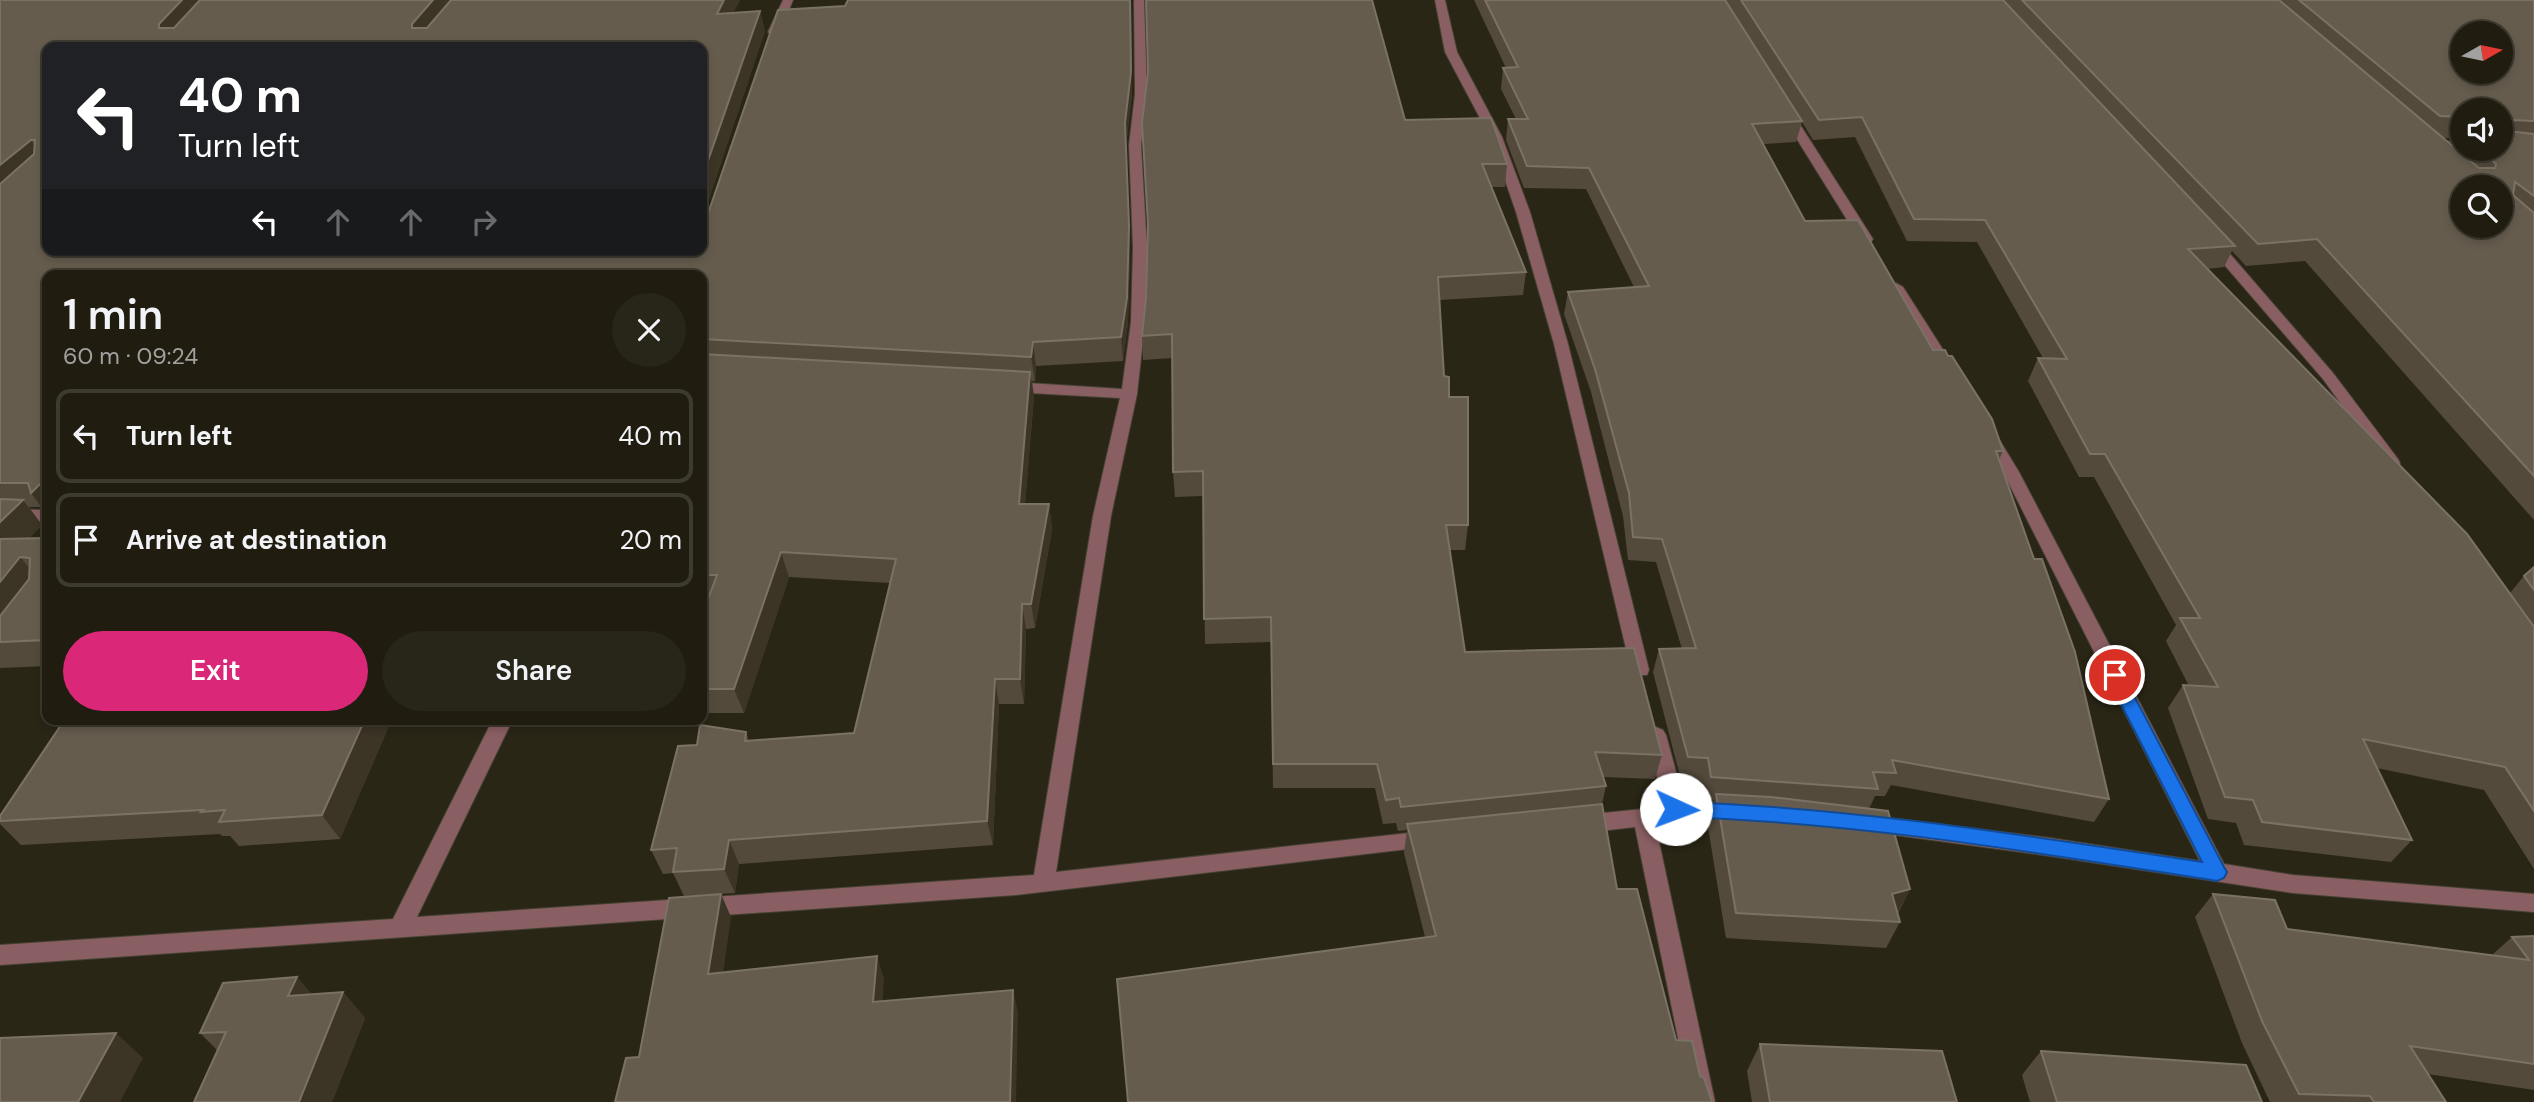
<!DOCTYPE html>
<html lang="en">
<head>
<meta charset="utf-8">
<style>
  body { margin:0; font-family:"DM Sans",sans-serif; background:#282519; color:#f1f3f6; height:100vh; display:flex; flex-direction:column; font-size:26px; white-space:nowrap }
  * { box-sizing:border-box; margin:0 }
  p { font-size:23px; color:#a2a19f }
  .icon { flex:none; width:38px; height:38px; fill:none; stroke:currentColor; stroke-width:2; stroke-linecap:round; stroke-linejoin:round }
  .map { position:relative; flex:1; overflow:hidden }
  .details { position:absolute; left:42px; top:270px; width:665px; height:455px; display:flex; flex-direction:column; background:#201c10; border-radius:14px; box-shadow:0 4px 10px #0003,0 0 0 2px #3d3a30 }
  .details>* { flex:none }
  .guide { position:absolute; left:42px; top:42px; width:665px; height:214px; border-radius:14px; box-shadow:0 4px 10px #0003,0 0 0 2px #3d3a30; background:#202124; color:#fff; overflow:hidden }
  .needle { width:46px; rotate:81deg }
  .buttons { position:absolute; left:2450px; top:21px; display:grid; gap:14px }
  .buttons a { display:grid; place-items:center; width:63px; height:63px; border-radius:50%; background:#201c10; box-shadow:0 4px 10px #0003,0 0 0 2px #3d3a30; font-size:35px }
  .pin { position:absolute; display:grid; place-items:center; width:60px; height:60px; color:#fff; margin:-30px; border:4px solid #fff; border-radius:50%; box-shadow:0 2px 7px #0007 }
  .me { position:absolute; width:77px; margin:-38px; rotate:92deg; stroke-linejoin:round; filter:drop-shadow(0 0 5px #0008) }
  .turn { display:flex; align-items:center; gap:24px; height:147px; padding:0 21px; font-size:32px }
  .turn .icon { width:91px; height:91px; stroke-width:2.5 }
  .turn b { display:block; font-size:49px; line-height:60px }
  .lanes { display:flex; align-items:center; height:66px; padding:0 21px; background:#0003; justify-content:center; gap:35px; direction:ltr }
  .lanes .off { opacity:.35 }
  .round { display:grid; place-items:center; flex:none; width:74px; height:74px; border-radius:37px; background:#282519 }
  .headline { display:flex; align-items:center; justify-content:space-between; height:119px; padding:0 21px }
  h1 { font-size:42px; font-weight:600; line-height:52px }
  .primary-button { display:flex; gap:14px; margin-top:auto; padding:14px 21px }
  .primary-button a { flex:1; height:80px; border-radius:42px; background:#db2777; color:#fff; font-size:28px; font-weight:600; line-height:80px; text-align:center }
  .primary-button a+a { background:#282519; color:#f1f3f6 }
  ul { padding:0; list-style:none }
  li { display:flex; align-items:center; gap:21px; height:94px; margin:0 14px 10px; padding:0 7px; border:4px solid #3d3a30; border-radius:14px }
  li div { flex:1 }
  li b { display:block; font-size:26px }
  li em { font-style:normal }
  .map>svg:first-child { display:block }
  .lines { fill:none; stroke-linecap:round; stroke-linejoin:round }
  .street-casing { stroke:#464233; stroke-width:2 }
  .street { fill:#8a5f63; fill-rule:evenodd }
  .wall { fill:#544a3c; fill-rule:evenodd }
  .shaded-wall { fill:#3c3425 }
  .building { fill:#655c4e; stroke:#7a7265; stroke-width:2; fill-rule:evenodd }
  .route { fill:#1a73e8; stroke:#114b97; stroke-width:2 }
</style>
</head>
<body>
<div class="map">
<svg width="2534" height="1102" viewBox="0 0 2534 1102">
  <rect width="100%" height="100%" fill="#2a2616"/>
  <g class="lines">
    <!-- street casing -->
    <g class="street-casing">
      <g id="street">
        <path d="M 783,0 L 793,0 L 780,32 L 770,34 L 768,32 Z"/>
        <path d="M 1134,0 L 1144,0 L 1147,94 L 1141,145 L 1147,248 L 1145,322 L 1137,394 L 1111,516 L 1056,872 L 1427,831 L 1434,834 L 1438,840 L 1434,846 L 1016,895 L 0,965 L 0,945 L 393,919 L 493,719 L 513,719 L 417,917 L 1034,875 L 1093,516 L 1120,398 L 1011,392 L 1003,387 L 1011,382 L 1122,389 L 1131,322 L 1133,248 L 1129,145 L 1135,94 Z"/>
        <path d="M 1435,0 L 1445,0 L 1457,52 L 1502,137 L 1530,212 L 1568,344 L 1649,670 L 1647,675 L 1633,675 L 1631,670 L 1554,344 L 1516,212 L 1490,137 L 1445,52 Z"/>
        <path d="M 1786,108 L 1792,112 L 1873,239 L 1871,242 L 1866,243 L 1859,239 L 1780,112 Z"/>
        <path d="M 2213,239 L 2218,240 L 2333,373 L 2398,459 L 2400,463 L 2398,467 L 2386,467 L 2323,379 L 2208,246 L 2206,243 Z"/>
        <path d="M 1896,283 L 1903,287 L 1956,370 L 1953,373 L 1948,375 L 1940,370 L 1889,287 Z"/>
        <path d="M 1988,430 L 1994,431 L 2019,472 L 2224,864 L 2293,875 L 2534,894 L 2534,912 L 2293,893 L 2050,856 L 1865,831 L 1862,825 L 1865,819 L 1872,816 L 2050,838 L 2200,861 L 2003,472 L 1980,435 Z"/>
        <path d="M 0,509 L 47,510 L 47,522 L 0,521 Z"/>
        <path d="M 1656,727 L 1663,730 L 1666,735 L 1684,801 L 1732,803 L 1739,805 L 1742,811 L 1739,817 L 1732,819 L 1676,817 L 1655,823 L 1715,1102 L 1691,1102 L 1635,827 L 1583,833 L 1576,830 L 1573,824 L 1576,818 L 1583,815 L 1643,809 L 1664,804 L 1646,735 L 1649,730 Z"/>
      </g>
    </g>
    <!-- street -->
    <use href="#street" class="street"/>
  </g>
  <!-- wall -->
  <g class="wall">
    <path d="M 0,0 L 740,0 L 733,13 L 760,11 L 765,32 L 702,47 L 47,250 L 691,250 L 690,254 L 694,254 L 845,6 L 848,0 L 1131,0 L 1132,94 L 1126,145 L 1130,248 L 1128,322 L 1123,361 L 1036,366 L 1035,381 L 1032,381 L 1034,396 L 1025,504 L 1049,504 L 1052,529 L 1035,628 L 1026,629 L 1024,704 L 999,704 L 993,845 L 739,864 L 735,893 L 684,896 L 673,873 L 663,874 L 651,850 L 697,745 L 746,732 L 749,741 L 854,733 L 890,583 L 789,577 L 744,713 L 702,713 L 702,615 L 708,599 L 702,599 L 702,275 L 47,275 L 47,514 L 42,507 L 29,507 L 42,525 L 29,538 L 47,538 L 47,666 L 0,668 Z"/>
    <path d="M 1474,0 L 2534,0 L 2534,520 L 2305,261 L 2246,266 L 2232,251 L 2224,267 L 2207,269 L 2510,593 L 2524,576 L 2534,567 L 2534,869 L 2484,790 L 2377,768 L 2412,840 L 2391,862 L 2244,845 L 2236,823 L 2208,819 L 2168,708 L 2183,685 L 2189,686 L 2166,641 L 2176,625 L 2094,477 L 2079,477 L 2028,381 L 2038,358 L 2043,358 L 1977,242 L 1907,241 L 1855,137 L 1813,140 L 1802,122 L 1796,142 L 1763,144 L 1805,221 L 1933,350 L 2003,451 L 1999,460 L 2109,799 L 2094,822 L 1891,785 L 1885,796 L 1875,796 L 1869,809 L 1910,889 L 1898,913 L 1900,922 L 1886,948 L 1726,938 L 1707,821 L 1714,800 L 1703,799 L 1700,781 L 1681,780 L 1653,672 L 1659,649 L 1682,649 L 1656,562 L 1628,560 L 1623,516 L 1591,392 L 1564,314 L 1568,292 L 1634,287 L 1586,189 L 1524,188 L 1506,140 L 1508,119 L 1516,119 L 1501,89 L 1503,68 L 1506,68 ZM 2462,110 L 2501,110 L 2501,149 L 2462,149 ZM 2443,138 L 2451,138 L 2448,142 Z"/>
    <path d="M 1148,72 L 1405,120 L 1507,164 L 1505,187 L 1491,187 L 1526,272 L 1523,295 L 1440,300 L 1444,376 L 1449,397 L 1468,525 L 1465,550 L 1449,550 L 1465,652 L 1662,755 L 1655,779 L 1603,777 L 1606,786 L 1602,804 L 1617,889 L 1676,1040 L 1700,1076 L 1425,937 L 1404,853 L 1407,830 L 1398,831 L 1396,823 L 1383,824 L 1375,788 L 1273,788 L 1271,642 L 1205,644 L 1203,496 L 1175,497 L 1173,472 L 1172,358 L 1143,360 L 1142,336 L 1146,298 L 1148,225 Z"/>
    <path d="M 392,719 L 340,839 L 239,846 L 230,836 L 222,836 L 220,834 L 21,845 L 0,824 L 0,816 Z"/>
    <path d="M 2213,894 L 2287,929 L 2492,955 L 2512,937 L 2534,936 L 2534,1090 L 2428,1074 L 2446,1102 L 2270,1102 L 2242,1043 L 2195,917 Z"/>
    <path d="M 343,992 L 365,1018 L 332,1102 L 194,1102 L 217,1050 L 200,1033 L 312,994 Z"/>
    <path d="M 1760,1044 L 1957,1102 L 1752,1102 L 1747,1071 Z"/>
    <path d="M 2041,1051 L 2262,1102 L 2030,1102 L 2022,1075 Z"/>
  </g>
  <!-- shaded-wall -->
  <g class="shaded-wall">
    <path d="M 182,0 L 211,0 L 170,45 L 159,28 L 159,24 Z"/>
    <path d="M 433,0 L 459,0 L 421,45 L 412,28 L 412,24 Z"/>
    <path d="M 724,0 L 740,0 L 722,35 L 717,14 Z"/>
    <path d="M 1130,0 L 1131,0 L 1132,94 L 1126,145 L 1130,248 L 1128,322 L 1123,361 L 1121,337 L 1125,123 Z"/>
    <path d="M 760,11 L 765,32 L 702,221 L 702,178 Z"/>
    <path d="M 31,140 L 45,162 L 0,200 L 0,165 Z"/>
    <path d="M 276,250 L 302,250 L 289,275 L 275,254 Z"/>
    <path d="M 677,250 L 691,250 L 684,274 Z"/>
    <path d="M 1033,342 L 1036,366 L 1035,381 L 1031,357 Z"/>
    <path d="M 1030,372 L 1034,396 L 1023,528 L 1019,504 Z"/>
    <path d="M 47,477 L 47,514 L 31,493 Z"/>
    <path d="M 23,500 L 42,525 L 3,564 L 0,560 L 0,522 Z"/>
    <path d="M 1049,504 L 1052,529 L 1035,628 L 1031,604 Z"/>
    <path d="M 781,552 L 789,577 L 744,713 L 734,689 Z"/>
    <path d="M 20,557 L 41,581 L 0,633 L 0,582 Z"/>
    <path d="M 1022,604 L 1026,629 L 1024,704 L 1020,679 Z"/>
    <path d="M 995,679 L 999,704 L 993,845 L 987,821 Z"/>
    <path d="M 365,719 L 392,719 L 340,839 L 322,815 Z"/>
    <path d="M 729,840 L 739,864 L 735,893 L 724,869 Z"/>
    <path d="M 1910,889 L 1896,915 L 1892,894 Z"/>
    <path d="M 721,894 L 731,917 L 720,996 L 708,974 Z"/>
    <path d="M 877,956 L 884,979 L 881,1024 L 873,1002 Z"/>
    <path d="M 297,977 L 319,1002 L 288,996 Z"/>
    <path d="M 1013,990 L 1018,1012 L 1016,1102 L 1010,1102 Z"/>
    <path d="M 343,992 L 365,1018 L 332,1102 L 299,1102 Z"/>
    <path d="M 116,1033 L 143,1058 L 120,1102 L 78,1102 Z"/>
  </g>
  <!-- building -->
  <g class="building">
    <path d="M 0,0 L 182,0 L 159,24 L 159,28 L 174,28 L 200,0 L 433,0 L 412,24 L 412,28 L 427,28 L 451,0 L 724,0 L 717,14 L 760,11 L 702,178 L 702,47 L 47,47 L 47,250 L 276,250 L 275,254 L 293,253 L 294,250 L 677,250 L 679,254 L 694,254 L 695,250 L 702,250 L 702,231 L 778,10 L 845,6 L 848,0 L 1130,0 L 1131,72 L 1125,123 L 1129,225 L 1127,298 L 1121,337 L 1033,342 L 1031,357 L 702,339 L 702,275 L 47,275 L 47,477 L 31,493 L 28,483 L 0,483 L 0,184 L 34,154 L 35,140 L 31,140 L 0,165 Z"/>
    <path d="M 1146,0 L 1372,0 L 1405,120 L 1491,118 L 1507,164 L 1482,164 L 1526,272 L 1438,277 L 1444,376 L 1449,377 L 1449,397 L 1468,397 L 1468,525 L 1446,525 L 1465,652 L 1634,648 L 1662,755 L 1595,752 L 1606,786 L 1401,807 L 1399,798 L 1386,800 L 1377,764 L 1273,764 L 1271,617 L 1204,619 L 1203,471 L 1173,472 L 1172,334 L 1142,336 L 1146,298 L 1148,225 L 1142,123 L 1148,72 Z"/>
    <path d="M 1485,0 L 1725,0 L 1802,121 L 1752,124 L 1805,221 L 1858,220 L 1933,350 L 1945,350 L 1948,356 L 1952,356 L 1992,419 L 2003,451 L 1996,451 L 2034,559 L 2042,559 L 2075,652 L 2109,799 L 1892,760 L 1896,773 L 1873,772 L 1878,789 L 1711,777 L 1708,758 L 1688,757 L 1659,649 L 1696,648 L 1662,539 L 1633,537 L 1629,493 L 1595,369 L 1568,292 L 1649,286 L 1589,168 L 1527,166 L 1508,119 L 1528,119 L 1503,68 L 1518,67 Z"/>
    <path d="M 1741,0 L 2003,0 L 2235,246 L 2188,249 L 2467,534 L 2534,627 L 2534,811 L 2505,767 L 2363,739 L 2412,840 L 2262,822 L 2253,800 L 2225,797 L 2183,685 L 2218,687 L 2180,618 L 2200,618 L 2105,454 L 2090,454 L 2038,358 L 2067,359 L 1985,220 L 1914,219 L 1862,117 L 1819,120 Z"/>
    <path d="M 2022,0 L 2279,0 L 2479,168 L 2495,168 L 2496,164 L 2479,149 L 2501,149 L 2501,110 L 2462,110 L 2462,117 L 2440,116 L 2299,0 L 2534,0 L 2534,121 L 2514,120 L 2508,131 L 2534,134 L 2534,196 L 2515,182 L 2513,195 L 2534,213 L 2534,476 L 2317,239 L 2258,244 ZM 2462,33 L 2501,33 L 2501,72 L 2462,72 ZM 2462,187 L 2501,187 L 2501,226 L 2462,226 Z"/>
    <path d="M 702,354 L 1030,372 L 1019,504 L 1049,504 L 1031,604 L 1022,604 L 1020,679 L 995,679 L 987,821 L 729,840 L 724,869 L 673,872 L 677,848 L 651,850 L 678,746 L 697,745 L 700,725 L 746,732 L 745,741 L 854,733 L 896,559 L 781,552 L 734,689 L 702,689 L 702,615 L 717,575 L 702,575 Z"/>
    <path d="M 0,499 L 23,500 L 0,522 Z"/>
    <path d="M 47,538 L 47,640 L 0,642 L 0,616 L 29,579 L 30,558 L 20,557 L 0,582 L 0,539 Z"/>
    <path d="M 2534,567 L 2534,590 L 2524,576 Z"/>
    <path d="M 65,719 L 365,719 L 322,815 L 219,822 L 225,810 L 201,812 L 203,810 L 0,821 L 0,816 Z"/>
    <path d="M 1716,794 L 1771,797 L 1888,811 L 1910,889 L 1892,894 L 1900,922 L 1736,913 Z"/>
    <path d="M 1602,804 L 1617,889 L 1637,889 L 1676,1040 L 1692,1041 L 1700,1076 L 1704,1078 L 1712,1102 L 1128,1102 L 1117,979 L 1436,936 L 1407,824 Z"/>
    <path d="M 721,894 L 708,974 L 877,956 L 873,1002 L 1013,990 L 1010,1102 L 615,1102 L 626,1058 L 639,1057 L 669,898 Z"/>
    <path d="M 2213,894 L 2275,900 L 2287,929 L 2529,960 L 2512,937 L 2534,936 L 2534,1064 L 2410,1046 L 2446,1102 L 2374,1102 L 2370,1096 L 2299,1094 L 2262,1021 Z"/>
    <path d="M 297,977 L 288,996 L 343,992 L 299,1102 L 194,1102 L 226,1032 L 200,1033 L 223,983 Z"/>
    <path d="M 116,1033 L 78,1102 L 0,1102 L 0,1038 Z"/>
    <path d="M 1760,1044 L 1942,1051 L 1957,1102 L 1770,1102 Z"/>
    <path d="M 2041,1051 L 2246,1065 L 2262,1102 L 2057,1102 Z"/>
  </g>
  <!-- route -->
  <path class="route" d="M 2115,669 L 2121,671 L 2224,867 L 2227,872 L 2224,878 L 2217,881 C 2038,853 1857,822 1676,817 L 1669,815 L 1666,809 L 1669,804 L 1676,802 C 1852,807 2028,836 2202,862 L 2106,675 L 2109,671 Z"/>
</svg>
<div class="buttons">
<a><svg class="needle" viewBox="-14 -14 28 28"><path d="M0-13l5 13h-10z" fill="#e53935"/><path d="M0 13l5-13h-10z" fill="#a2a19f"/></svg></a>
<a><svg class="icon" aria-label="sound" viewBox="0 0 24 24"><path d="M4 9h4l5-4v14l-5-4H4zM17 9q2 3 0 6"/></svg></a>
<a><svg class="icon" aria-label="search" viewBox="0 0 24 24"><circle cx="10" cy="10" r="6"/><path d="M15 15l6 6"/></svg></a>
</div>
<div class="pin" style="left:2115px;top:675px;background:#d93025"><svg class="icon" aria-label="arrive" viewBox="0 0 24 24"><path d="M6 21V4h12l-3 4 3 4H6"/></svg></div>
<svg class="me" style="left:1676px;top:809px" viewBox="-20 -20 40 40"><circle r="19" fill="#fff"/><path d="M0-13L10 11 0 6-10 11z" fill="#1a73e8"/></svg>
<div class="guide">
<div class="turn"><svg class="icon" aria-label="left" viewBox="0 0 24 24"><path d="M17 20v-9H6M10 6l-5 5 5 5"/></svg><div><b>40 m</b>Turn left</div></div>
<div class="lanes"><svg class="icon" aria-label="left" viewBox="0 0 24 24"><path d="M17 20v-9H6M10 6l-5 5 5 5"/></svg><svg class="icon off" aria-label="ahead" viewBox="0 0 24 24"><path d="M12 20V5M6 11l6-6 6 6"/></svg><svg class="icon off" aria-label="ahead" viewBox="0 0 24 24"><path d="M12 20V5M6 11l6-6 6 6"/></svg><svg class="icon off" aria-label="right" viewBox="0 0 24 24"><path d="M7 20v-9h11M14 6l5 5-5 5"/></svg></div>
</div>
<section class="details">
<div class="headline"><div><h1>1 min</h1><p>60 m · 09:24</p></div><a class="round"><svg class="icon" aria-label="close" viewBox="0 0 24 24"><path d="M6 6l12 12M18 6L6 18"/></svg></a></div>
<ul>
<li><svg class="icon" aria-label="left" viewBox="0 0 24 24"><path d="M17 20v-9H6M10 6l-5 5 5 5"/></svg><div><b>Turn left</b></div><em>40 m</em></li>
<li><svg class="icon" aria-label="arrive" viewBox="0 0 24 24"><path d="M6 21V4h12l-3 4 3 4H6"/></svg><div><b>Arrive at destination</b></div><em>20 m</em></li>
</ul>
<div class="primary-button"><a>Exit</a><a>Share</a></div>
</section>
</div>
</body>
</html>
